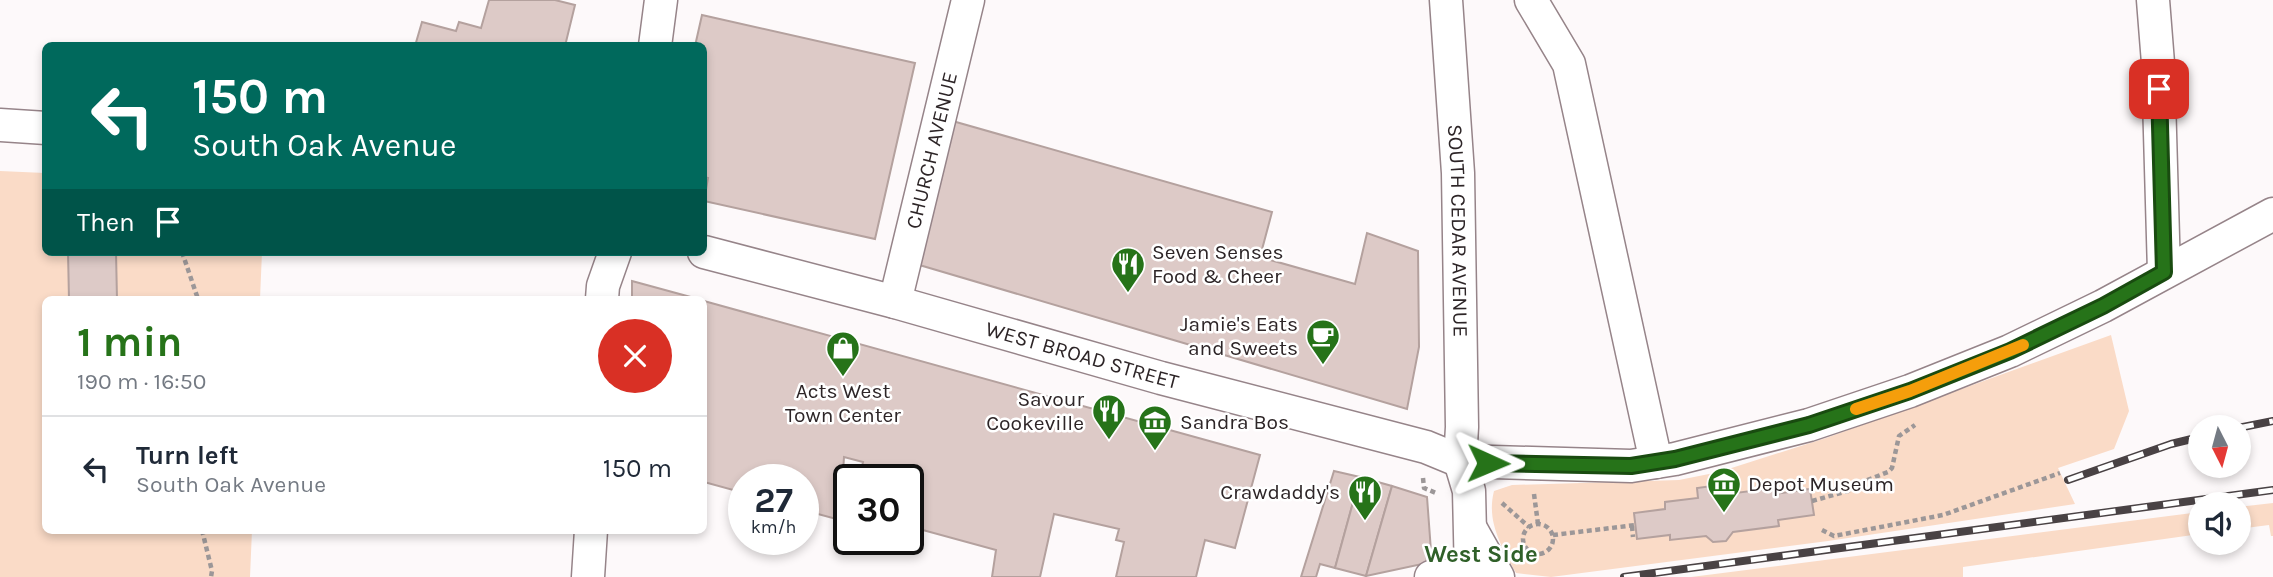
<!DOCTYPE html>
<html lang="en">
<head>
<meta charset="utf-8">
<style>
  body { margin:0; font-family:Karla,sans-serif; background:#f6f6f7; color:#1f2937; height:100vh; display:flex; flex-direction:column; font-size:26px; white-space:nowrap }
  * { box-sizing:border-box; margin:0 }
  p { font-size:23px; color:#747a83 }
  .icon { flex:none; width:38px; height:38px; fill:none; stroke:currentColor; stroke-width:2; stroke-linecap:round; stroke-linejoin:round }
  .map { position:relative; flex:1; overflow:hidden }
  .side { position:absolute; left:42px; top:296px; width:665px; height:238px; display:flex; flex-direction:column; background:#fff; border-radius:10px; box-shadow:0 4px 10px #0003 }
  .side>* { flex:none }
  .top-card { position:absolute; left:42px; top:42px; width:665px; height:214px; border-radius:10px; box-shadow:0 4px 10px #0003; background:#00695c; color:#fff; overflow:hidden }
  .needle { width:46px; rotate:174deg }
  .buttons { position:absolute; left:2188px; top:415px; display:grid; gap:14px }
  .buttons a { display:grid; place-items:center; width:63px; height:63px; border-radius:50%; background:#fff; box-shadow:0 4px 10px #0003; font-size:35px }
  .speed { position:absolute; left:728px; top:464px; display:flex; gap:14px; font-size:35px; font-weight:700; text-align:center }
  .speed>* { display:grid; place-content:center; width:91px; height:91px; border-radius:50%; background:#fff; box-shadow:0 4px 10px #0003; line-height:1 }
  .speed small { font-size:18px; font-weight:400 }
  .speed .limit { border:4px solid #111; border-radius:10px; background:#fff; color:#111 }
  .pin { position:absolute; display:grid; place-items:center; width:60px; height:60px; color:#fff; margin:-30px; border-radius:14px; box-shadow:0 4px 10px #0006 }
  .me { position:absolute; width:77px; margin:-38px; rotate:91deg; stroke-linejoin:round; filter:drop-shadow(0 0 5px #0008) }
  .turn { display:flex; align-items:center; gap:24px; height:147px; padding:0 35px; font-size:32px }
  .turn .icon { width:91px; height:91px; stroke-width:2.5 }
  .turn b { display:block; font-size:49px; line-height:60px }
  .then { display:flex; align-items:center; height:66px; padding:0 35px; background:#0003; gap:14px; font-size:26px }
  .round { display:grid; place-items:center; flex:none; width:74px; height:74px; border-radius:37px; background:#f6f6f7 }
  .overview { display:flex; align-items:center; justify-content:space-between; height:119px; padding:0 35px }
  h1 { font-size:42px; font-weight:700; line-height:52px; color:#267319 }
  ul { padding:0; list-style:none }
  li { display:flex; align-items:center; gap:21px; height:105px; padding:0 35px; border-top:2px solid #e0e1e3 }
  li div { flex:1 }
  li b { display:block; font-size:26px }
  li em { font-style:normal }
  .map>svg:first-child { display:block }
  .green { fill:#fadbc7 }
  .building { fill:#ddcac7; stroke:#b4a19e; stroke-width:2 }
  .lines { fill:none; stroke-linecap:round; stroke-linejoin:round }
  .minor-casing { stroke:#968489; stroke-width:35 }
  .path { stroke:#9c9798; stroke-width:4.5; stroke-dasharray:5 3.5; stroke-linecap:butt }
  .minor { stroke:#fff; stroke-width:32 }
  .rail-casing { stroke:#494244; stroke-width:8 }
  .rail { stroke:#fff; stroke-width:5; stroke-dasharray:16; stroke-linecap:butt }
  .route-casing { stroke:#194b10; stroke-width:18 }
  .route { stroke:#267319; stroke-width:12 }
  .slow { stroke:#f59e0b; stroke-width:12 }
  .labels { text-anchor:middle; stroke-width:5; stroke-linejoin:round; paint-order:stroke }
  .street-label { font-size:21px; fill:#2d2527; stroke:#fff }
  .poi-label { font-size:21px; fill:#2d2527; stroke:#fff; text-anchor:start }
  .quarter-label { font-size:24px; font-weight:bold; fill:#306029; stroke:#fff }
</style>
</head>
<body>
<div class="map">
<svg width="2273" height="577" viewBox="0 0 2273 577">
  <rect width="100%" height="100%" fill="#fdf9fa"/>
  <!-- green -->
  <g class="green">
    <path d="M 0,171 L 45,173 L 46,252 L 262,252 L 260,299 L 46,299 L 46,530 L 252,530 L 250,577 L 0,577 Z"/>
    <path d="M 2111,335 L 2129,411 L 2114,449 L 2058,468 L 2075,504 L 1828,541 L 1551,577 L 1516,573 C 1502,547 1486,522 1494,491 L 1512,485 L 1679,480 L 1719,472 L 1826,438 Z"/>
    <path d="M 2273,503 L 2273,536 L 2271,536 L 2269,525 L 2238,529 L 2238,507 Z"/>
    <path d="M 2200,512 L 2200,534 L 1963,567 L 1963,577 L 1691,577 Z"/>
  </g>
  <!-- building -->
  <g class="building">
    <path d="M 489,0 L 555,0 L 575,5 L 565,46 L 415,46 L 422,22 L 456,31 L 459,22 L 481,28 Z"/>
    <path d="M 702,15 L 915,63 L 875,239 L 704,201 L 708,178 L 704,177 L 704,46 L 695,46 Z"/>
    <path d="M 949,120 L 1272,212 L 1260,257 L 1355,284 L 1367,233 L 1418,251 L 1419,347 L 1407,409 L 916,264 Z"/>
    <path d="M 68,252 L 116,252 L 117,299 L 69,299 Z"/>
    <path d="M 632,281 L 698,299 L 632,299 Z"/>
    <path d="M 704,301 L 1260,455 L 1235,548 L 1205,540 L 1196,577 L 1116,577 L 1124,542 L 1116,540 L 1119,529 L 1054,514 L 1040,577 L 992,577 L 996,550 L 908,526 L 908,480 L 859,480 L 863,462 L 844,457 L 840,520 L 803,510 L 803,480 L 744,480 L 744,493 L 704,482 Z"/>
    <path d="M 1334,471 L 1360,477 L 1335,568 L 1320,564 L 1316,577 L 1301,577 Z"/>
    <path d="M 1360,477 L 1392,486 L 1366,576 L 1335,568 Z"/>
    <path d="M 1727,484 L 1728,494 L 1774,488 L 1775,494 L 1810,489 L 1814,515 L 1778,520 L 1779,526 L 1733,532 L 1726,541 L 1713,542 L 1706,536 L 1670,540 L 1670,535 L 1637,539 L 1634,513 L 1665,509 L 1665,502 L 1698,498 L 1697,488 Z"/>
    <path d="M 1392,486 L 1427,497 L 1431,551 L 1426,552 L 1427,563 L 1366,576 Z"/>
  </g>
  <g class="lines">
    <!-- minor casing -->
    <g class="minor-casing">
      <g id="minor">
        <path id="s1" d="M 1446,0 L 1458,173 L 1462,427 L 1460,461 L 1469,491 L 1471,577"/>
        <path d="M 1531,0 L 1569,64 L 1656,462"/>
        <path d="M 2153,0 L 2158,63 L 2164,272"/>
        <path d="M 655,46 L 661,0"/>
        <path d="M 0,125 L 46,128"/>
        <path id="s2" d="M 704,252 L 895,302 L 1161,378 L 1426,447 L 1460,461 L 1631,466 L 1675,459 L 1809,425 L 1910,391 L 2010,351 L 2103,306 L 2273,214"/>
        <path d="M 602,299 L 603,286 L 615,252"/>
        <path id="s3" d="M 895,302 L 968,0"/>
        <path d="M 1471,529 L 1498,577"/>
        <path d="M 588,577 L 591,530"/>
        <path d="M 1431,577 L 1471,574"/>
      </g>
    </g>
    <!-- path -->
    <g class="path">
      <path d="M 182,252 L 198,299"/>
      <path d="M 1423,478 L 1424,488 L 1436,493"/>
      <path d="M 1534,494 L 1538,524"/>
      <path d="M 1812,501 L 1848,491 L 1860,483 L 1888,472 L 1892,468 L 1899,436 L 1915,425"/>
      <path d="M 1502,503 L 1529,527"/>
      <circle cx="1538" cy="539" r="15"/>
      <path d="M 1632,526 L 1633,537"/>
      <path d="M 202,530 L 212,571 L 211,577"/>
      <path d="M 1822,530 L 1834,536 L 1943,515 L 2060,473"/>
      <path d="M 1553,535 L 1636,525"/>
    </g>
    <!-- minor -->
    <use href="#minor" class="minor"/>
    <!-- rail casing -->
    <g class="rail-casing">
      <g id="rail">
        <path d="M 2238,428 L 2273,421"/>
        <path d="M 2068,480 L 2171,444 L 2200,437"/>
        <path d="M 1624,577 L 2273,490"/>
      </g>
    </g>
    <!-- rail -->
    <use href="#rail" class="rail"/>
  </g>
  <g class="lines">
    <!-- route casing -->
    <g class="route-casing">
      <path id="route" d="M 1488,463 L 1631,466 L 1675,459 L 1809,425 L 1910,391 L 2010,351 L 2103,306 L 2164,272 L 2159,89"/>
    </g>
    <!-- route -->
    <use href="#route" class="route"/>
    <!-- slow -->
    <path class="slow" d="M 1856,409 L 1910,391 L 2023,345"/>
  </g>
  <!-- icons -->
  <defs>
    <g id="restaurant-pin" transform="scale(1.75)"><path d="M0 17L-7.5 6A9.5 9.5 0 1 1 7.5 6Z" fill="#267319" stroke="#fff"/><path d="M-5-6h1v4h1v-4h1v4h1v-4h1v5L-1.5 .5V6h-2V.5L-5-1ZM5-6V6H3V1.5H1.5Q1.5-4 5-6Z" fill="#fff"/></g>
    <g id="cafe-pin" transform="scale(1.75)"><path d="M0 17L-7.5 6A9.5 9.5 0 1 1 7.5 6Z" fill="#267319" stroke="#fff"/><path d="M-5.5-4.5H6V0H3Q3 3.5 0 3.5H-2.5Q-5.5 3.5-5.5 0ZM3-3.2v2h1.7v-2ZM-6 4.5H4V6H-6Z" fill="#fff"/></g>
    <g id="shop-pin" transform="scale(1.75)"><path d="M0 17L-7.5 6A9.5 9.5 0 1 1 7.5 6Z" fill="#267319" stroke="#fff"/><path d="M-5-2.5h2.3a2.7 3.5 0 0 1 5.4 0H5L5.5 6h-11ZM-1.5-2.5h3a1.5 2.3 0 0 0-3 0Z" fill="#fff"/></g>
    <g id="museum-pin" transform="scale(1.75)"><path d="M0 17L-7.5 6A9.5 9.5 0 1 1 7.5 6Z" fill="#267319" stroke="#fff"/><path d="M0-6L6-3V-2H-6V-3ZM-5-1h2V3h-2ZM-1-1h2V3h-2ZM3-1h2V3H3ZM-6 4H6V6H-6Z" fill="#fff"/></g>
  </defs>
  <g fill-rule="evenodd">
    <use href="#restaurant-pin" x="1128" y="264"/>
    <use href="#cafe-pin" x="1323" y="336"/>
    <use href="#shop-pin" x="843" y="348"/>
    <use href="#restaurant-pin" x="1109" y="411"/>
    <use href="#museum-pin" x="1155" y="422"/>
    <use href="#museum-pin" x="1724" y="484"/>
    <use href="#restaurant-pin" x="1365" y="492"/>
  </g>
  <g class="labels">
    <!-- street labels -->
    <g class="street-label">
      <text dy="7" stroke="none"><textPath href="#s3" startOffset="156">CHURCH AVENUE</textPath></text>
      <text dy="7" stroke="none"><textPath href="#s1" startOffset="231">SOUTH CEDAR AVENUE</textPath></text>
      <text dy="7" stroke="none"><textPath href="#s2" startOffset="392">WEST BROAD STREET</textPath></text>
    </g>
    <!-- poi labels -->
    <g class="poi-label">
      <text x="1152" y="259">Seven Senses<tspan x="1152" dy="24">Food &amp; Cheer</tspan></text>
      <text x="1298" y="331" text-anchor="end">Jamie's Eats<tspan x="1298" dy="24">and Sweets</tspan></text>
      <text x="843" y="398" text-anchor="middle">Acts West<tspan x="843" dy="24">Town Center</tspan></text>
      <text x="1084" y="406" text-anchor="end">Savour<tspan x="1084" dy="24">Cookeville</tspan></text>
      <text x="1180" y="429">Sandra Bos</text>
      <text x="1748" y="491">Depot Museum</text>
      <text x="1340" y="499" text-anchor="end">Crawdaddy's</text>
    </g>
    <!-- quarter labels -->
    <g class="quarter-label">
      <text x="1481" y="562">West Side</text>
    </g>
  </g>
</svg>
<div class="buttons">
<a><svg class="needle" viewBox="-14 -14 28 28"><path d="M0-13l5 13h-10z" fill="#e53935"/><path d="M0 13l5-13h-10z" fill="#747a83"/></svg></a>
<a><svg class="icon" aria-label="sound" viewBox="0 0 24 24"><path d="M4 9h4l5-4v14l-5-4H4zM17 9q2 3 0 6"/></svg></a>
</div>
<div class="speed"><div>27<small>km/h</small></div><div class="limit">30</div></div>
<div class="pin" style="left:2159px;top:89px;background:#d93025"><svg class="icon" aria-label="arrive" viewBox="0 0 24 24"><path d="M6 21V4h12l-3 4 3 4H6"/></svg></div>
<svg class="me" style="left:1488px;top:463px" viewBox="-20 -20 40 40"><path d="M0-17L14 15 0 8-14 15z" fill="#267319" stroke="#fff" stroke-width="4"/></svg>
<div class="top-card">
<div class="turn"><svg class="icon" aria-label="left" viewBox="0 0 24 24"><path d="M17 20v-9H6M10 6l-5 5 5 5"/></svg><div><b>150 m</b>South Oak Avenue</div></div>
<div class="then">Then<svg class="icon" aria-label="arrive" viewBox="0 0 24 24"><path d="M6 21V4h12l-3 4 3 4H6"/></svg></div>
</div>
<section class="side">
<div class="overview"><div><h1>1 min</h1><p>190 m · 16:50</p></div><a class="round" style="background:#d93025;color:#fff"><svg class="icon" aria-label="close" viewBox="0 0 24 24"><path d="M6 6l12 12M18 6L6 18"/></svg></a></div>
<ul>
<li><svg class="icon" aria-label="left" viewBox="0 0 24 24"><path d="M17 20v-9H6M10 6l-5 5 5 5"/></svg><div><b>Turn left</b><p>South Oak Avenue</p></div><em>150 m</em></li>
</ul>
</section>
</div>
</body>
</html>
